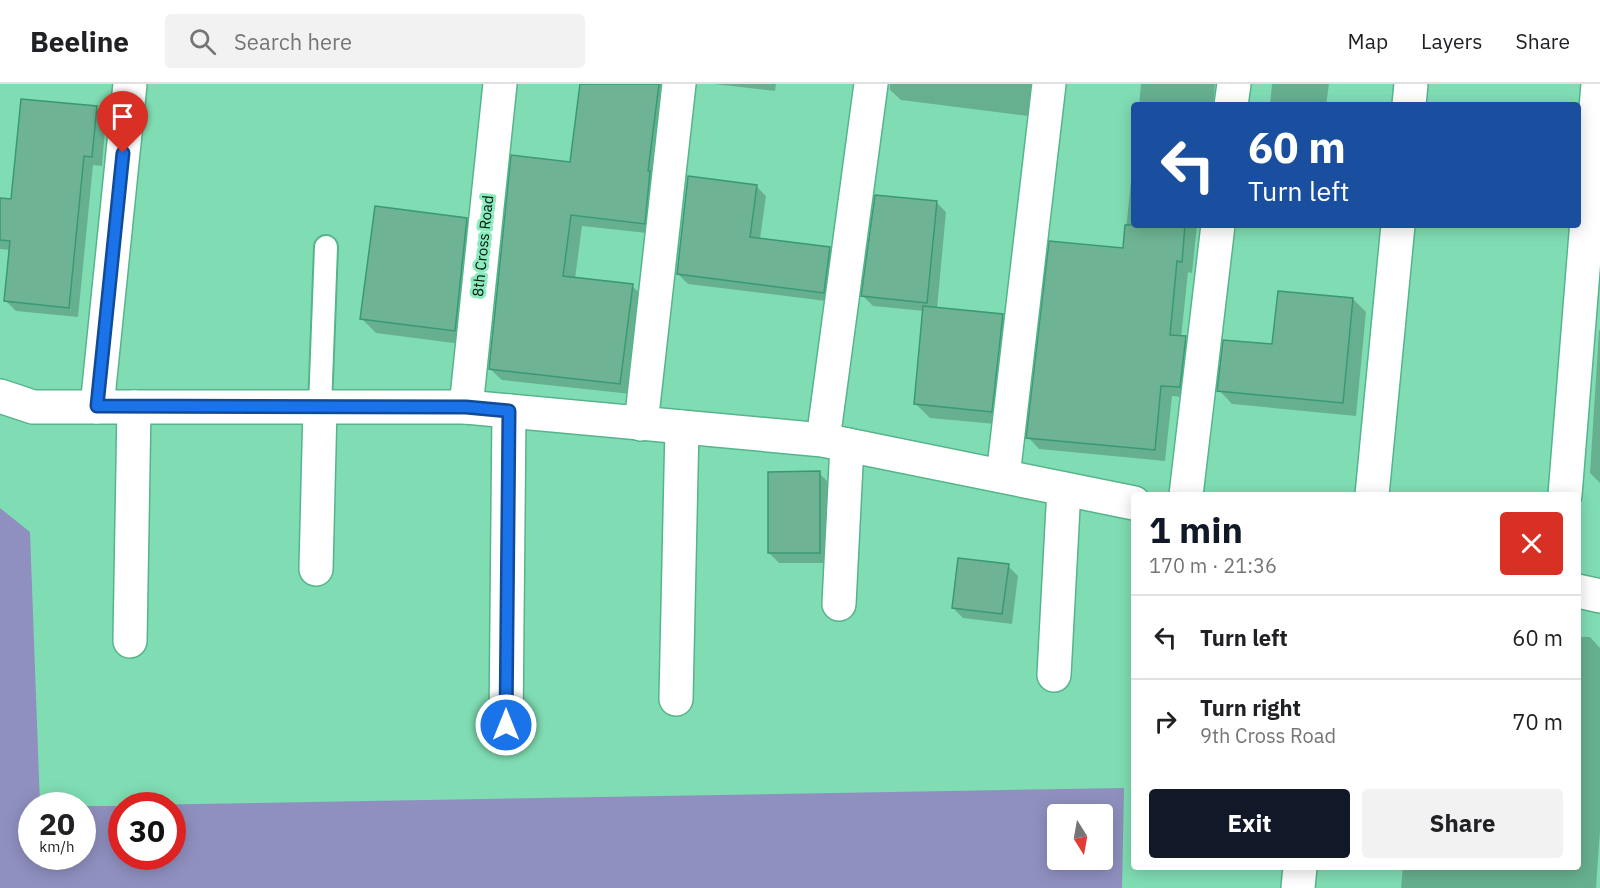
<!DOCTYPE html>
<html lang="en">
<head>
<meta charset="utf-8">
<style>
  body { margin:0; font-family:"IBM Plex Sans",sans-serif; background:#f2f2f2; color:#202124; height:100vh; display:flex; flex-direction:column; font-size:22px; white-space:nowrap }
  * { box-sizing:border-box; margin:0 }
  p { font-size:20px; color:#757577 }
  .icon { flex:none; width:33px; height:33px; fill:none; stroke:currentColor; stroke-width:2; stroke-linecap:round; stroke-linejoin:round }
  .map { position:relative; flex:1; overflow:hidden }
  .drawer { position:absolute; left:1131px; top:408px; width:450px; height:378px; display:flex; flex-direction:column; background:#fff; border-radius:6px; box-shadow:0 3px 15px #0003 }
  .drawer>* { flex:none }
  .guide { position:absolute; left:1131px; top:18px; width:450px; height:126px; border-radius:6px; box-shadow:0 3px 15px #0003; background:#1a4fa0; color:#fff; overflow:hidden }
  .needle { width:39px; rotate:169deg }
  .controls { position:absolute; left:1047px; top:720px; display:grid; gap:12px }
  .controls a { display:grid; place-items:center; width:66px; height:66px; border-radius:6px; background:#fff; box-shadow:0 3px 15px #0003; font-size:30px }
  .speed { position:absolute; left:18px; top:708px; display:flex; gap:12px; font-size:30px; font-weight:700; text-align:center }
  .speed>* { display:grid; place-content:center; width:78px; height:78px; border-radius:50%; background:#fff; box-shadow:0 3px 15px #0003; line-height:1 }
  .speed small { font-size:15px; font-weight:400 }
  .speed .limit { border:9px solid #d22; background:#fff; color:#111 }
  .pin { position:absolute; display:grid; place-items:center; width:51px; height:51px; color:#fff; margin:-62px -26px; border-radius:50% 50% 50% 0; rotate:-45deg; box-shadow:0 0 6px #0007 }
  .pin .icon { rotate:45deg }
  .me { position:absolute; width:66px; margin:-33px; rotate:0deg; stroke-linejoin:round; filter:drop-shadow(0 0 4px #0008) }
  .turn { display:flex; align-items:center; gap:21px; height:126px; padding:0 18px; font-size:27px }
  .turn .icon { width:78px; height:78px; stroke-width:2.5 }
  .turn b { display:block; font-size:42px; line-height:51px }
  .round { display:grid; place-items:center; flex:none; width:63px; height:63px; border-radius:6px; background:#f2f2f2 }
  .summary { display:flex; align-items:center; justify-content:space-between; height:102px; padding:0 18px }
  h1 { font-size:36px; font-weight:700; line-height:45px; color:#111827 }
  .button { display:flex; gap:12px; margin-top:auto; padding:12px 18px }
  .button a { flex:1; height:69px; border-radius:6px; background:#111827; color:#fff; font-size:24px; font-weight:700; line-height:69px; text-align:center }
  .button a+a { background:#f2f2f2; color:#202124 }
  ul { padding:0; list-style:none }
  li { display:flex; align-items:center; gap:18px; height:84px; padding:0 18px; border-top:2px solid #e0e0e0 }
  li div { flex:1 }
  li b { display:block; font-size:22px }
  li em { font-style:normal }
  header { display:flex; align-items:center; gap:36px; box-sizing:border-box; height:84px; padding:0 30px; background:#fff; border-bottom:2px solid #e0e0e0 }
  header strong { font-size:28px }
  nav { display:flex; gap:33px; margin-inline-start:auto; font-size:21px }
  .search { width:420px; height:54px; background:#f2f2f2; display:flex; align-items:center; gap:15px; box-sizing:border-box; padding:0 21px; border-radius:6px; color:#757577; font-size:22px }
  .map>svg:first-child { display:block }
  .green { fill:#8f90bf; fill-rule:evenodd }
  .shadow { fill:#0003 }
  .building { fill:#6eb494; stroke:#399973; stroke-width:1.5 }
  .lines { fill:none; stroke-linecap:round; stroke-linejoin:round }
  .service-casing { stroke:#56b48c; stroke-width:26 }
  .minor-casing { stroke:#56b48c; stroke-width:36 }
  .tertiary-casing { stroke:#56b48c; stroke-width:36 }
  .service { stroke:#fff; stroke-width:22 }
  .minor { stroke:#fff; stroke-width:33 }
  .tertiary { stroke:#fff; stroke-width:33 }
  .route-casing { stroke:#114b97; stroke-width:15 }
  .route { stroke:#1a73e8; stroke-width:10 }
  .labels { text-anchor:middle; stroke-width:6; stroke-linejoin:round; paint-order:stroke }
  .street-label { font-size:15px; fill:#00170b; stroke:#8debc0 }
</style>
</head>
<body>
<header>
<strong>Beeline</strong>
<div class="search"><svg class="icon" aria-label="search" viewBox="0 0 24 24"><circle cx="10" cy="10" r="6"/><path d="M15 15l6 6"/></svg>Search here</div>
<nav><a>Map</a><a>Layers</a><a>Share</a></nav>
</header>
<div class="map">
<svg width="1600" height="804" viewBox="0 0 1600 804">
  <rect width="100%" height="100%" fill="#80ddb3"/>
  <!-- green -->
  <path class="green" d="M 0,424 L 30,448 L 40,721 L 32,722 L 32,772 L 82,772 L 83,722 L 121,722 L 122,772 L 172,772 L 172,722 L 134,721 L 1124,704 L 1122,804 L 0,804 ZM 1058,730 L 1102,730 L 1102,776 L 1058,776 Z"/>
  <!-- shadow -->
  <g class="shadow">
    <path d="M 581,0 L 672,0 L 656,150 L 582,142 L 575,195 L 632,202 L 644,213 L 631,310 L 502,296 L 490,285 L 571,80 Z"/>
    <path d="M 714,0 L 776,0 L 775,7 Z"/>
    <path d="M 890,0 L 1031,0 L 1028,32 L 901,16 L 890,6 Z"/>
    <path d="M 1141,0 L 1215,0 L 1213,21 L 1139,21 Z"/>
    <path d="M 1272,0 L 1329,0 L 1326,21 L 1270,21 Z"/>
    <path d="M 96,24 L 106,34 L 102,82 L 93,81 L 78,233 L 16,227 L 6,217 L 11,166 L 0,165 L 0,115 L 13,117 Z"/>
    <path d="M 1134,67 L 1134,141 L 1197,141 L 1192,189 L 1188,188 L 1181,254 L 1197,265 L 1191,314 L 1172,312 L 1165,377 L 1039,365 L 1028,353 L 1124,166 Z"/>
    <path d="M 756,102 L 766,112 L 760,155 L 829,164 L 839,174 L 834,218 L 688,200 L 678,190 Z"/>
    <path d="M 936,118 L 946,128 L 937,225 L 1002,232 L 1017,246 L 1006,341 L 930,334 L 916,320 L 924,227 L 873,222 L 863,212 Z"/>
    <path d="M 466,135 L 481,149 L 469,261 L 376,249 L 362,235 Z"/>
    <path d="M 1353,215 L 1366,228 L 1356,332 L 1232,320 L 1219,306 Z"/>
    <path d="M 1599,246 L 1600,246 L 1600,399 L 1590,389 Z"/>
    <path d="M 819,389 L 829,399 L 830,479 L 779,479 L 769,469 Z"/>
    <path d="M 1008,482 L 1018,492 L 1012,540 L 963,534 L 953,524 Z"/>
    <path d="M 1578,553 L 1590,553 L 1600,564 L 1600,747 L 1596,804 L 1401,804 L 1403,783 L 1578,783 Z"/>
  </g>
  <!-- building -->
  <g class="building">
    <path d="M 580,0 L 659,0 L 648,87 L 650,87 L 645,140 L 571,131 L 563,192 L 633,200 L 620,300 L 489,285 L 511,71 L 570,78 Z"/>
    <path d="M 21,15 L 97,22 L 92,73 L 84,72 L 69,224 L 4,217 L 10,157 L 0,156 L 0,114 L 11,115 Z"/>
    <path d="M 688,92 L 757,101 L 750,153 L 830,163 L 824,209 L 677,190 Z"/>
    <path d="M 875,111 L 937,117 L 927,219 L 861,212 Z"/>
    <path d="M 375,122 L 467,134 L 455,247 L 360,235 Z"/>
    <path d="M 1125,141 L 1185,141 L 1182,178 L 1177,177 L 1170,251 L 1186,252 L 1180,303 L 1161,302 L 1155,366 L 1026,354 L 1049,157 L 1123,164 Z"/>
    <path d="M 1278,207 L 1353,214 L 1343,319 L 1217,307 L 1223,256 L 1272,260 Z"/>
    <path d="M 923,222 L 1003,230 L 992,328 L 914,320 Z"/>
    <path d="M 820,387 L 820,469 L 768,469 L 768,388 Z"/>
    <path d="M 958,474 L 1009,480 L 1002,530 L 952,524 Z"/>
  </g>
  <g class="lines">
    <!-- service casing -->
    <g class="service-casing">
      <path id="service" d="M 320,323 L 326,163"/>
    </g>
    <!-- minor casing -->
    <g class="minor-casing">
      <g id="minor">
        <path d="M 1231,21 L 1234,0"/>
        <path d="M 1409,21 L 1411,0"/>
        <path d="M 97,323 L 130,0"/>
        <path d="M 466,323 L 500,0"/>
        <path d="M 641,340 L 679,0"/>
        <path d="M 823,356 L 871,0"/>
        <path d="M 1003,392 L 1049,0"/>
        <path d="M 1186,411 L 1218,141"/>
        <path d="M 1372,411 L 1398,141"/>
        <path d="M 1565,411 L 1598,0"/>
        <path d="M 316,485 L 320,323"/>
        <path d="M 839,520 L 847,361"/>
        <path d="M 130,557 L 134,323"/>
        <path d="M 1054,591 L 1064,405"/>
        <path d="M 676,615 L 682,343"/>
        <path d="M 506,641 L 509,327"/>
        <path d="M 1298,804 L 1300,783"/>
      </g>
    </g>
    <!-- tertiary casing -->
    <g class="tertiary-casing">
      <g id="tertiary">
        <path d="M 0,312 L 33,323 L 466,323 L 823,356 L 1134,419"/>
        <path d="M 1578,507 L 1600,512"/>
      </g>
    </g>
    <!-- service -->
    <use href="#service" class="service"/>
    <!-- minor -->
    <use href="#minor" class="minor"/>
    <!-- tertiary -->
    <use href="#tertiary" class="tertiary"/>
  </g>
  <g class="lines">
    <!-- route casing -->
    <g class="route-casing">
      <path id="route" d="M 123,69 L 97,322 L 466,323 L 509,327 L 506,641"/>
    </g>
    <!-- route -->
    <use href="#route" class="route"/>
  </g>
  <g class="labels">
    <!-- street labels -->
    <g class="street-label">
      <text transform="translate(483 162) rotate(-84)" y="5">8th Cross Road</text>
    </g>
  </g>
</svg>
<div class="controls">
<a><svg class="needle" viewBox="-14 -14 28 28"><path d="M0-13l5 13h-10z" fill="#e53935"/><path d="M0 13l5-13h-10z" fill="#757577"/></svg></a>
</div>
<div class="speed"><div>20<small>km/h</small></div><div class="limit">30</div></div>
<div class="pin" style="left:123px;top:69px;background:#d93025"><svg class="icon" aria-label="arrive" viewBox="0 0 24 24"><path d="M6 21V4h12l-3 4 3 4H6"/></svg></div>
<svg class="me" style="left:506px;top:641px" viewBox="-20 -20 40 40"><circle r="17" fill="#1a73e8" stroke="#fff" stroke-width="3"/><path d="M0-11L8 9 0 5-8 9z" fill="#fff"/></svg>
<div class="guide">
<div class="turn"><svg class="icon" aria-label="left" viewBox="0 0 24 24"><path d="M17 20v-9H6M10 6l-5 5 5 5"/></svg><div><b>60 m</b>Turn left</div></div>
</div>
<section class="drawer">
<div class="summary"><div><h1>1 min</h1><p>170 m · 21:36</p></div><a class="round" style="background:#d93025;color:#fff"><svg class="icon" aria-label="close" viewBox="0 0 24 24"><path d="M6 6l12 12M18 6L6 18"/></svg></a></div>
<ul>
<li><svg class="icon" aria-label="left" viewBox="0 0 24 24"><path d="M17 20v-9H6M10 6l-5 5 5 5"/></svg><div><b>Turn left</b></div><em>60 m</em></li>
<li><svg class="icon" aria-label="right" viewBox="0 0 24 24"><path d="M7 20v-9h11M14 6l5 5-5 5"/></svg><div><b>Turn right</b><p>9th Cross Road</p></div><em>70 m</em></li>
</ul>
<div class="button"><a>Exit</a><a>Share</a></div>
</section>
</div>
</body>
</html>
